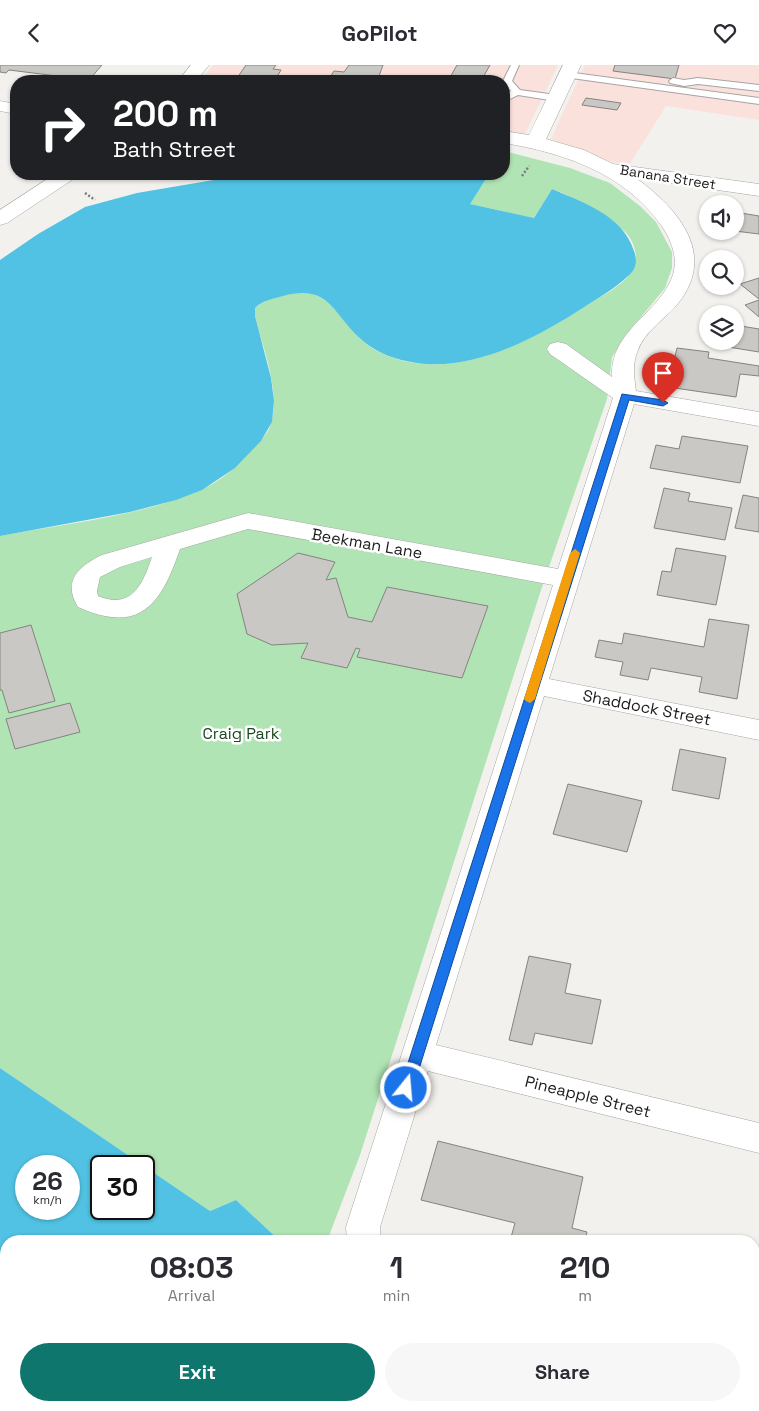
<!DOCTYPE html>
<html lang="en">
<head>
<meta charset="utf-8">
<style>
	body { margin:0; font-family:"Space Grotesk",sans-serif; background:#f7f7f7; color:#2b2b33; height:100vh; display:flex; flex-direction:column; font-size:19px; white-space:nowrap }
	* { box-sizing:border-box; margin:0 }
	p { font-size:16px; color:#7c7c81 }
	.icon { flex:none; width:28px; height:28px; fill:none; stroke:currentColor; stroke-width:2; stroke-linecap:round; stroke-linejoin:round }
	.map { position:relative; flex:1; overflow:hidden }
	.drawer { position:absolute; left:0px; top:1170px; width:760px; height:176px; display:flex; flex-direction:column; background:#fff; border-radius:20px 20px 0 0; box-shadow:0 1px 4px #0004 }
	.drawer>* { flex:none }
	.banner { position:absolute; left:10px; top:10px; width:500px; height:105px; border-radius:20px; box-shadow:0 1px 4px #0004; background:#202124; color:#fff; overflow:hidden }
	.fabs { position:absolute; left:699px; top:130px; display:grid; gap:10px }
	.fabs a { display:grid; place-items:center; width:45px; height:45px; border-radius:50%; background:#fff; box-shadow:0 1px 4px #0004; font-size:25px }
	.speed { position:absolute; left:15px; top:1090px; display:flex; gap:10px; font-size:25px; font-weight:700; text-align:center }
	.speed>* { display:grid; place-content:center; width:65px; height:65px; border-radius:50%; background:#fff; box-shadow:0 1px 4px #0004; line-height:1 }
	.speed small { font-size:12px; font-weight:400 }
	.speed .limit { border:2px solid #111; border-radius:8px; background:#fff; color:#111 }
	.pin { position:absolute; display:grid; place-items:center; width:42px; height:42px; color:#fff; margin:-51px -21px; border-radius:50% 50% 50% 0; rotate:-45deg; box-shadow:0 0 5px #0007 }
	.pin .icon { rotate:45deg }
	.me { position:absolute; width:55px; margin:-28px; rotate:17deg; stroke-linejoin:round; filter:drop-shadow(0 0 4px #0008) }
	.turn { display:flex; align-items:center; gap:18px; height:105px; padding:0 20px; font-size:22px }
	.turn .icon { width:65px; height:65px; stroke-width:2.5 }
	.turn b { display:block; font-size:35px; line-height:42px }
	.eta { display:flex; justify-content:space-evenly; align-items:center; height:85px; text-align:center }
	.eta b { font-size:30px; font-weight:800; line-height:35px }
	.primary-button { display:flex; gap:10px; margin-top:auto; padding:10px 20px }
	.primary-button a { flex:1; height:58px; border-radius:30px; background:#0f766e; color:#fff; font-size:20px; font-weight:800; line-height:58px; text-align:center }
	.primary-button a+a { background:#f7f7f7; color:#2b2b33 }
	header { display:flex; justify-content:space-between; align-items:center; height:65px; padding:0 20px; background:#fff; font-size:22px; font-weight:800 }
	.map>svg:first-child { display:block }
</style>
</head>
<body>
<header><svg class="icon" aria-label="back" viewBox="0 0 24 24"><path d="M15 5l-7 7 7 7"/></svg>GoPilot<svg class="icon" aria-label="heart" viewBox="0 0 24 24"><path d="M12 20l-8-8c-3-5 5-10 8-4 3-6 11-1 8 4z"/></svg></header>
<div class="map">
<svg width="759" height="1346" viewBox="0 0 759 1346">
	<rect width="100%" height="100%" fill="#f2f1ee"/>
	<!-- commercial -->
	<path fill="#fbe1dc" d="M213,0H558L525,69L504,66V16H201Z
		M585,0H759V55L666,41L629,100L612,97L551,74Z"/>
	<!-- green -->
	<path fill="#b1e4b4" d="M504,86L570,103L610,118L640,141L656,157L672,187V203L665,223L632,263L612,292L607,334L541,525L360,1090L327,1176H280L236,1135L210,1146L0,1003V471C62,459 143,451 200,425C220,417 237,402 251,386C259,378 270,367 272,355C279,321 263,284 255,251V243C266,233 299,224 313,229C341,239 351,272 377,286C447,322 527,278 586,241C601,231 621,222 632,207C640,197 635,178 627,169C623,164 616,161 611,158C592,145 574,131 552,124L534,153L469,139L489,109H504Z"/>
	<!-- water -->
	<path fill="#51c2e3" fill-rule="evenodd" d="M249,109H489L470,139L534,153L552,124C584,138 622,150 634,186C638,197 636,205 627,212C615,223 600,232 586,241C536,273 468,311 406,296C391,293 374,286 362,275C333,251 331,218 283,231C273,234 263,235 255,243V251L271,313L274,336L272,357L261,376L235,403L202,425L176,435L130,447L0,471V195L38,169L85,142L137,128Z
		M0,1003L210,1146L236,1135L280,1176H6V1340H370L375,1346H0ZM26,1101H69V1144H26ZM101,1101H144V1144H101Z"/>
	<!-- building -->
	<path fill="#c9c8c5" stroke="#848380" d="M0,0H102L89,15L9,5L6,8L0,7Z
		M246,0H276L273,4L281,5L278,10L283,13L280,16H235Z
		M349,0H383L379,11L392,13L390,16L328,15L334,6L344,7Z
		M457,0H490L481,16H448Z
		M615,0H679L675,14L613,6Z
		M586,33L621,38L617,45L582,40Z
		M735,147L759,151V169L735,166Z
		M759,213V234L740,219Z
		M759,235V252L745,240Z
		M735,260L759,264V287L716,280L717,276H735Z
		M677,283L709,287L708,293L759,301V311L740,309L736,332L668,322Z
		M682,371L748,381L740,418L650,403L656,380L679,384Z
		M664,423L690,428L688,436L732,443L725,475L654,463Z
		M743,430L759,433V467L735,463Z
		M676,483L726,491L716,540L657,530L662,506L671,507Z
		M298,488L335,497L326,515L336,513L348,552L372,557L387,522L488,541L462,613L357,592L360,584L356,583L347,603L301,593L308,578L272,580L247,569L237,529Z
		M709,554L749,560L737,634L699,627L702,612L651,603L648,615L620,610L623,597L595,592L599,575L622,579L624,568L704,582Z
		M31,560L55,636L9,648L2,625H0V568Z
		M70,638L80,667L15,684L6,654Z
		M680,684L726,693L719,734L672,725Z
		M568,719L642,736L627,787L553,769Z
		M529,891L571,899L565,928L601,935L592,979L535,968L532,980L509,975Z
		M438,1076L583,1112L572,1163L587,1167L585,1176H510L515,1158L421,1135Z
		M754,1273L759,1274V1346H723L724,1340H754Z
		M600,1340H668L672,1341V1346H599Z"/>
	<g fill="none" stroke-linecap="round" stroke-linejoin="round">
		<defs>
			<path id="lane" d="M511,0H519L512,16L520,25L556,30L561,33L556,36L518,30L504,37V30L511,26L503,16Z
				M567,7L759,33V39L564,12L563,10Z
				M673,13L684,15L698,13L759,20V26L698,19L684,21L670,18L669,16Z"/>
			<path id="street" d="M563,0H581L546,74L584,85L613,99L759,119V131L636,113C680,145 719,192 675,242C663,255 644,268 638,285C632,298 634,312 636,326L759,347V361L634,339L549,614L759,655V675L544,631L436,980L759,1058V1088L428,1006L380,1162L381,1176H347L346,1162L553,520L248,464L180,484C161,539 141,570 78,542C62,516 79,501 102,490L248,448L558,504L613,333L550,289L547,284L550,279L558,277L566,279L612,312C610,267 653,252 670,217C680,198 673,177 661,160C624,108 564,88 504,78V66L529,70ZM152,492C143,519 132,545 98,531L97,526L100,512L120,502Z
				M436,1340H475L478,1346H439Z"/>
			<path id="secondary" d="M191,0H209L196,16H178Z
				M0,36L16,39V49L0,46Z
				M55,109H78L75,113L7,158L0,160V145Z"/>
		</defs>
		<!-- lane casing -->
		<use href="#lane" stroke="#a7a5a3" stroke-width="2"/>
		<!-- street casing -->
		<use href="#street" stroke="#a7a5a3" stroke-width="1"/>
		<!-- secondary casing -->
		<use href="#secondary" stroke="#a7a5a3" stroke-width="1"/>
		<!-- path -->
		<path stroke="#7d7c7a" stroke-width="2.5" stroke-dasharray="2 2" stroke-linecap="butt" d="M200,109L202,113
			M522,111L529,101
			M85,128L95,135"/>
		<!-- lane -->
		<use href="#lane" fill="#fff" fill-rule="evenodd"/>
		<!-- street -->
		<use href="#street" fill="#fff" fill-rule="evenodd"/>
		<!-- secondary -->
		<use href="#secondary" fill="#fff" fill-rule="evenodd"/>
	</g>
	<!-- route -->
	<path fill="#1a73e8" stroke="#114b97" d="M622,329L663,335L668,338L663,341L629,335L413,1023L411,1027L406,1029L402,1027L400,1023Z"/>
	<!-- slow -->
	<path fill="#f59e0b" d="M575,484L580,488L535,634L530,638L526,636L524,634L570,488Z"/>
	<g text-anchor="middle" stroke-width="5" stroke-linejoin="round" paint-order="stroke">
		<!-- far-street labels -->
		<g font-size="14" fill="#1c1b1a" stroke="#fff">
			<text transform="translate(668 112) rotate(9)" y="5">Banana Street</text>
		</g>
		<!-- street labels -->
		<g font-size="16" fill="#1c1b1a" stroke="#fff">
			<text transform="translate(367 478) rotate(10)" y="6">Beekman Lane</text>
			<text transform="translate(647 642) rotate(11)" y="6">Shaddock Street</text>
			<text transform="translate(588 1031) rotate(14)" y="6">Pineapple Street</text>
		</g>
		<!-- park labels -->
		<g font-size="16" fill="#1a4921" stroke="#fff">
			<text x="241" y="674">Craig Park</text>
		</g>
	</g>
</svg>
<div class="fabs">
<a><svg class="icon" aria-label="sound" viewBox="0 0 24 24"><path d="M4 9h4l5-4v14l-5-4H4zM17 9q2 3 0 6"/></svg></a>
<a><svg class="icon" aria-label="search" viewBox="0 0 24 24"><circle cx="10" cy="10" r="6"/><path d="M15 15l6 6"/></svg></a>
<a><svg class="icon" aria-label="layers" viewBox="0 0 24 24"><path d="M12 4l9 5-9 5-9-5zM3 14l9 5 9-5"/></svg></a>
</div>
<div class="speed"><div>26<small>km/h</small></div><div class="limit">30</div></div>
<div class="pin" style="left:663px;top:338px;background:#d93025"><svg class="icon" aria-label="arrive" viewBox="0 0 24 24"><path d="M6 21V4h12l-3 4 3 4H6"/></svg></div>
<svg class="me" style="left:406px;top:1023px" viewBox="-20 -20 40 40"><circle r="17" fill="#1a73e8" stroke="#fff" stroke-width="3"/><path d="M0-11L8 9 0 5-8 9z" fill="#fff"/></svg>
<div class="banner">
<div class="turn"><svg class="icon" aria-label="right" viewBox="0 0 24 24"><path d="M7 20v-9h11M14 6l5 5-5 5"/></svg><div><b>200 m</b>Bath Street</div></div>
</div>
<section class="drawer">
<div class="eta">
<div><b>08:03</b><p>Arrival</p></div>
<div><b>1</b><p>min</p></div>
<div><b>210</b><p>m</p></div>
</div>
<div class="primary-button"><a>Exit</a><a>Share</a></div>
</section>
</div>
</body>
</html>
